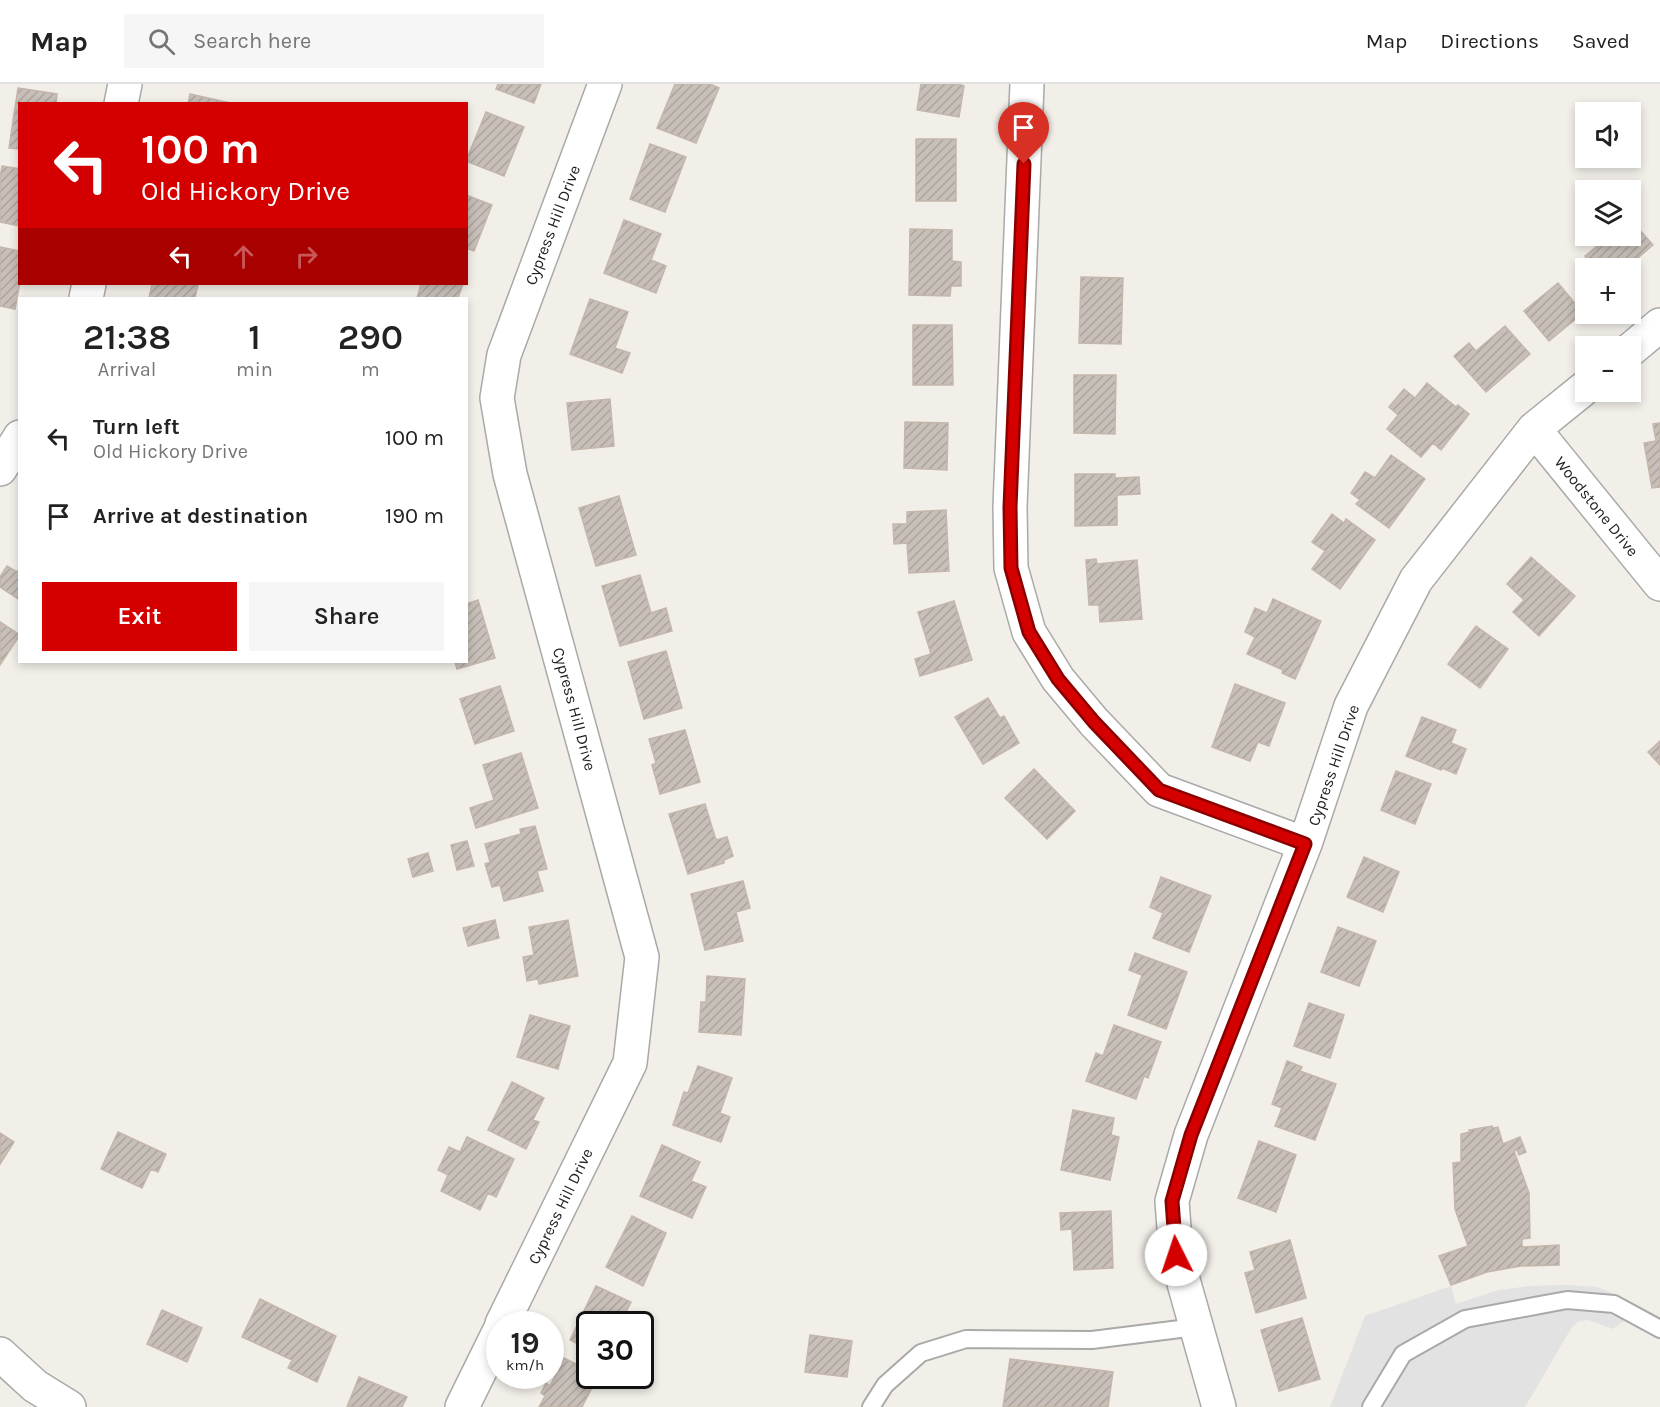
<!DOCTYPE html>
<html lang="en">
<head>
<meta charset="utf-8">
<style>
	body { margin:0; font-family:Karla,sans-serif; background:#f6f6f6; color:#222; height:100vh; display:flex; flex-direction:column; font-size:22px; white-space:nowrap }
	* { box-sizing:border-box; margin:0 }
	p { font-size:20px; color:#767676 }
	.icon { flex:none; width:33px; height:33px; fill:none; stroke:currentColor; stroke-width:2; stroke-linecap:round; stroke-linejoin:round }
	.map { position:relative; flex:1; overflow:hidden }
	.panel { position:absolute; left:18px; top:213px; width:450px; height:366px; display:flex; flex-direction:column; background:#fff; border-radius:0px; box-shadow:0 3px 9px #0003 }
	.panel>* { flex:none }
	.banner { position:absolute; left:18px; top:18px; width:450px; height:183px; border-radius:0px; box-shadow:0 3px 9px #0003; background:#d40000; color:#fff; overflow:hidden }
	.fabs { position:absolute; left:1575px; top:18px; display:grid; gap:12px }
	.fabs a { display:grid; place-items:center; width:66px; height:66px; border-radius:0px; background:#fff; box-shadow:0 3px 9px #0003; font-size:30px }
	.speed { position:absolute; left:486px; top:1227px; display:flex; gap:12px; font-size:30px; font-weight:700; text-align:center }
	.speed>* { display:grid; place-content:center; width:78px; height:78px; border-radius:50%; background:#fff; box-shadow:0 3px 9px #0003; line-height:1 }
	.speed small { font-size:15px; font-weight:400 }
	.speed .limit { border:3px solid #111; border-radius:9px; background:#fff; color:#111 }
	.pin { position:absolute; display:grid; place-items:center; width:51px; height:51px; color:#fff; margin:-62px -26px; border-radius:50% 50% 50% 0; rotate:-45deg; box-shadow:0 0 6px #0007 }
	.pin .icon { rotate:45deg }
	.me { position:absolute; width:66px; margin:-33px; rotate:356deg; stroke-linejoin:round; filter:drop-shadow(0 0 4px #0008) }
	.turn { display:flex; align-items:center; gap:21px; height:126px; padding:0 24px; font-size:27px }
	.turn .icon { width:78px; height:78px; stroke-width:2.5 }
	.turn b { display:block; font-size:42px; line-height:51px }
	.lanes { display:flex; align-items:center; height:57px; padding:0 24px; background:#0003; justify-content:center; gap:30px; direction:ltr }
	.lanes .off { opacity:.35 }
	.eta { display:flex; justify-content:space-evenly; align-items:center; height:102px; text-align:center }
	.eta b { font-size:36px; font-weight:600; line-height:42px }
	.primary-button { display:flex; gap:12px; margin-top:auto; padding:12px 24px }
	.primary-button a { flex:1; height:69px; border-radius:0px; background:#d40000; color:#fff; font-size:24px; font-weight:600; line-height:69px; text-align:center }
	.primary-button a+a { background:#f6f6f6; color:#222 }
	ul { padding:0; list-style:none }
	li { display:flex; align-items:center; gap:18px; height:78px; padding:0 24px }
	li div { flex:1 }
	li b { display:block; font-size:22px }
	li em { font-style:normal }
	header { display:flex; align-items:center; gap:36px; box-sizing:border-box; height:84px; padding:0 30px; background:#fff; border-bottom:2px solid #e0e0e0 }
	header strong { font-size:28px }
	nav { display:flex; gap:33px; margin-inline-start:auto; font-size:21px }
	.search { width:420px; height:54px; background:#f6f6f6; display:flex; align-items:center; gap:15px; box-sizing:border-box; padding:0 21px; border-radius:0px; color:#767676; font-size:22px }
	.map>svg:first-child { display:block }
</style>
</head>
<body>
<header>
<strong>Map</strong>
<div class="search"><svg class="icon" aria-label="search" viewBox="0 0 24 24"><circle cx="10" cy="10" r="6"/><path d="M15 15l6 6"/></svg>Search here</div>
<nav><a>Map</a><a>Directions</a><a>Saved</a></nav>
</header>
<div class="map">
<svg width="1660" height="1323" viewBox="0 0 1660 1323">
	<defs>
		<pattern id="building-hatch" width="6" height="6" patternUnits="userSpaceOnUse" patternTransform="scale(1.5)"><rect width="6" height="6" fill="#c7bfb8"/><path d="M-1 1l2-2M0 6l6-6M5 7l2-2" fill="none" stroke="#aba49e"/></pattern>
	</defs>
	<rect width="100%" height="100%" fill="#f2efe9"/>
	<!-- parking -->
	<path fill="#e2e2e2" d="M1566,1201L1597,1203L1619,1212L1640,1225L1613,1245L1588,1236L1579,1237L1572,1243L1525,1323H1330L1365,1232L1451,1202L1456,1220L1499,1206L1530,1202Z"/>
	<!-- building -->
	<path fill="url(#building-hatch)" stroke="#c4b6ab" stroke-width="1.5" d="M498,0H541L534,19L496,5Z
		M675,0H710L719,4L696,59L657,44Z
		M921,0H959L964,2L959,33L917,26Z
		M18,4L57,10L56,20H20V65L9,64Z
		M190,10L231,19V20H188Z
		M486,28L524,43L504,92L466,77Z
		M916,55H956V117H916Z
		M650,60L686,73L665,128L630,115Z
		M2,82L20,85V142L0,138V94Z
		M466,111L492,121L474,167L466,164Z
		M1630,135L1653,161L1633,178L1634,180L1629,184H1595L1585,172L1609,152H1630Z
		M624,136L661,150L651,176L666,182L656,209L604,189Z
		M910,145L952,146V177L961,178V202H951L950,212L909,211Z
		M0,163L20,167V198L15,225L0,222Z
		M1081,193L1123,194L1121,260L1079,259Z
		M1558,199L1583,229L1549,257L1524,227Z
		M152,200H198L195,214H149Z
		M421,200H463L458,214H417Z
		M590,215L628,228L615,264L630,269L622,289L570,270Z
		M913,241H952L953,301H913Z
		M1505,242L1530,270L1486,308L1454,272L1469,259L1476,267Z
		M1074,291H1116L1115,350L1074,349Z
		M1427,299L1456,323L1458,321L1469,330L1441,366L1433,359L1421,373L1387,345L1398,331L1389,323L1404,305L1415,314Z
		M610,315L614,362L572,366L567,319Z
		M905,338L948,339L947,386L904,384Z
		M1660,339V403L1652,404L1644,359L1656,357L1653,340Z
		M1391,371L1425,395L1389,444L1356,420L1360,416L1351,409L1365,388L1375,394Z
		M1075,390H1115V394L1139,393L1140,410L1117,411V441L1075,442Z
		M619,412L636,471L596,482L579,424Z
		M946,426L949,487L909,489L907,459L894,460L893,440H907V428Z
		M1332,430L1344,439L1346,435L1375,456L1340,505L1312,485L1325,467L1312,458Z
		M1531,473L1575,512L1539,552L1513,528L1524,516L1507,500Z
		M1096,475L1097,480L1137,476L1142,535L1100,538L1099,521H1089L1086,476Z
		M7,482L17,488L20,484V516L0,503V493Z
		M640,491L651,529L666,524L672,547L620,562L602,502Z
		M1273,515L1321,537L1295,595L1282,589L1283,586L1247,570L1255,553L1245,548L1255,524L1267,529Z
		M478,516L495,574L457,585L455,578H466V520Z
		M954,517L972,576L920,592L915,575L931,570L918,528Z
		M0,538L20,551L0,581Z
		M1476,542L1508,565L1480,604L1448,580Z
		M666,567L682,624L644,635L628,578Z
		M1235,600L1285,619L1269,662L1258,658L1250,677L1212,663Z
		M500,602L514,647L475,660L460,615Z
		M988,614L1000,634L1004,632L1019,659L983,680L955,633Z
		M1422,633L1456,646L1451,659L1466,665L1456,690L1442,684L1441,686L1406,672Z
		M685,646L700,698L660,710L652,681L656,679L649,655Z
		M1660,657V681L1648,668Z
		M521,669L538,724L476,744L470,724L494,716L483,681Z
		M1034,685L1075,727L1047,755L1005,714Z
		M1396,687L1431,700L1415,740L1381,726Z
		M705,720L716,756L727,753L733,772L724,776V779L688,790L669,730Z
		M535,742L547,785L537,787L543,807L504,817L500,801L492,803L485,780L490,778L485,760L521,750L520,745Z
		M467,757L474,782L457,786L451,761Z
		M428,769L433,787L413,793L408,775Z
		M1364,773L1399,788L1383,828L1347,813Z
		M1161,793L1211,812L1189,868L1153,854L1163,829L1150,823Z
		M743,797L750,824L736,828L743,857L705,866L691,810Z
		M495,836L499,854L468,862L463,844Z
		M568,836L578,892L539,900L538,895L527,897L523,873L534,871L529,843Z
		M1338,843L1376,857L1359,902L1321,888Z
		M1135,869L1187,888L1166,945L1128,931L1142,891L1129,886Z
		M707,892L745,895L741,951L699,948L701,918H706Z
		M1309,919L1344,931L1330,974L1294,962Z
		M530,931L570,942L558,985L517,973Z
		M1114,941L1161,958L1148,994L1144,992L1136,1015L1086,997L1096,969L1103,972Z
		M1287,977L1302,983L1300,987L1336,1000L1315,1056L1275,1042L1282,1024L1272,1020Z
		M698,982L732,994L720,1029L730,1033L721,1058L673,1041L684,1008L688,1009Z
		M512,998L544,1014L533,1036L539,1038L526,1065L488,1046Z
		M1073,1026L1114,1034L1111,1051L1119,1053L1110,1096L1061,1086Z
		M1492,1042L1493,1044L1498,1043L1503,1060L1520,1053L1526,1068L1519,1071L1517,1066L1514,1067L1529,1109L1530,1154L1522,1155V1163L1559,1161V1181L1521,1182L1487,1188L1451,1201L1439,1172L1468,1162L1455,1125L1453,1079L1461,1078V1050L1470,1048L1469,1046Z
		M118,1048L166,1070L158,1088L151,1085L142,1104L101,1085Z
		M0,1049L14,1058L0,1080Z
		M467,1053L514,1075L496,1113L488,1109L480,1126L441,1107L448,1091L438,1086L449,1063L460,1068Z
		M1259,1057L1296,1071L1276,1128L1238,1114Z
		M662,1061L700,1078L691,1097L706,1103L692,1134L640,1112Z
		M1111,1127L1113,1184L1074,1186L1072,1145L1061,1146L1060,1129Z
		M632,1132L666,1149L643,1202L606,1183Z
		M1290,1156L1306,1214L1256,1229L1245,1189L1255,1186L1250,1168Z
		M596,1202L631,1218L620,1240H590V1266L570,1256Z
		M260,1215L336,1252L317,1298L288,1284L292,1276L242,1253Z
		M162,1226L202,1244L187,1278L147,1260Z
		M1302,1234L1320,1295L1279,1307L1261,1246Z
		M810,1251L852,1257L847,1293L805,1288Z
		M564,1274L590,1287V1292H598L582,1323H539L545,1312L541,1309L546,1299L550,1302Z
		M1010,1275L1113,1288L1108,1323H1003Z
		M359,1293L407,1313L402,1323H347Z"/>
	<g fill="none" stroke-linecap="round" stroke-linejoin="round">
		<defs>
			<path id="service" d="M871,1323L885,1301L921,1269L966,1255L1092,1256L1196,1243
				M1371,1323L1403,1270L1465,1235L1567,1216L1614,1220L1660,1245"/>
			<path id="minor" d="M1027,0L1010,423L1011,484L1029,548L1058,595L1094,638L1159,706L1305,760
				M121,20L125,0
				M86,214L89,200
				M1630,266L1660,241
				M1534,345L1660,500
				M0,385L20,353
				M502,1240L630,979L642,873L510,390L497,314L504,271L605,0
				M0,1270L35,1302L69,1323
				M462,1323L500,1246
				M1219,1323L1176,1171L1172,1117L1191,1051L1305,760L1351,622L1416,496L1534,345L1586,303"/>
		</defs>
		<!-- service casing -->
		<use href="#service" stroke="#a9a9a9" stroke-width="20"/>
		<!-- minor casing -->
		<use href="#minor" stroke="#a9a9a9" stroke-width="36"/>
		<!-- service -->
		<use href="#service" stroke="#fff" stroke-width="16"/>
		<!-- minor -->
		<use href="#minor" stroke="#fff" stroke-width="33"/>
	</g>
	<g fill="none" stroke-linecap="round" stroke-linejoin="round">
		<defs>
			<path id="route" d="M1024,80L1010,423L1011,484L1029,548L1058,595L1094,638L1159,706L1305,760L1191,1051L1172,1117L1176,1171"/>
		</defs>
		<!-- route casing -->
		<use href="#route" stroke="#8a0000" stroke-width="15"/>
		<!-- route -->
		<use href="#route" stroke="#d40000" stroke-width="10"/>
	</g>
	<g text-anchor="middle" stroke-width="5" stroke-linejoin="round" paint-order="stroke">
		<!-- street labels -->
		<g font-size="16" fill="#222" stroke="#fff">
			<text transform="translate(552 141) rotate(-69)" y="6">Cypress Hill Drive</text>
			<text transform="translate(1597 422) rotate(51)" y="6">Woodstone Drive</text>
			<text transform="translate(575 625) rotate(75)" y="6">Cypress Hill Drive</text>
			<text transform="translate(1333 681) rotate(-71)" y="6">Cypress Hill Drive</text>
			<text transform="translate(560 1122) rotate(-64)" y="6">Cypress Hill Drive</text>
		</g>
	</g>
</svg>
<div class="fabs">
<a><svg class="icon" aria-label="sound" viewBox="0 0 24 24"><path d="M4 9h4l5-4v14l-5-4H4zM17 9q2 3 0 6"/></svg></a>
<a><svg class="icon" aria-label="layers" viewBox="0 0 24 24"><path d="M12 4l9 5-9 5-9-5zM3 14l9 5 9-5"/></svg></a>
<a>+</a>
<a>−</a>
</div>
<div class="speed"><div>19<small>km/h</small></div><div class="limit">30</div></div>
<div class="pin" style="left:1024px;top:80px;background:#d93025"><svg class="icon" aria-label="arrive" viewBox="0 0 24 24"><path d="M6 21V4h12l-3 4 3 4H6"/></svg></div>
<svg class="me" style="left:1176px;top:1171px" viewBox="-20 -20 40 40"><circle r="19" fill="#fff"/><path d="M0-13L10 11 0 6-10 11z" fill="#d40000"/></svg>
<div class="banner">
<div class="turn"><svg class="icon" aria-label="left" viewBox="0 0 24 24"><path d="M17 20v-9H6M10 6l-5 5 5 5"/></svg><div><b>100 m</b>Old Hickory Drive</div></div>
<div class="lanes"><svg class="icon" aria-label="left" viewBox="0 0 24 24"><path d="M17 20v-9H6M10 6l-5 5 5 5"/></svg><svg class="icon off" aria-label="ahead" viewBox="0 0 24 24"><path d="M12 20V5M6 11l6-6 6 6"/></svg><svg class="icon off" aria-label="right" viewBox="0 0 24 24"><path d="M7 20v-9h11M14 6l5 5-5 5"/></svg></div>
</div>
<section class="panel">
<div class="eta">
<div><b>21:38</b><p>Arrival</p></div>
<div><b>1</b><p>min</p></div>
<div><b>290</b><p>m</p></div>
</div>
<ul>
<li><svg class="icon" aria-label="left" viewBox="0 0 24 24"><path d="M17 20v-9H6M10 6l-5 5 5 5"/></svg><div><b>Turn left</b><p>Old Hickory Drive</p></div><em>100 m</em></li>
<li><svg class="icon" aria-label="arrive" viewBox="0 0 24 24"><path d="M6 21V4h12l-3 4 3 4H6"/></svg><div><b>Arrive at destination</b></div><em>190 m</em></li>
</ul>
<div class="primary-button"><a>Exit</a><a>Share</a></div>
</section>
</div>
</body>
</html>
